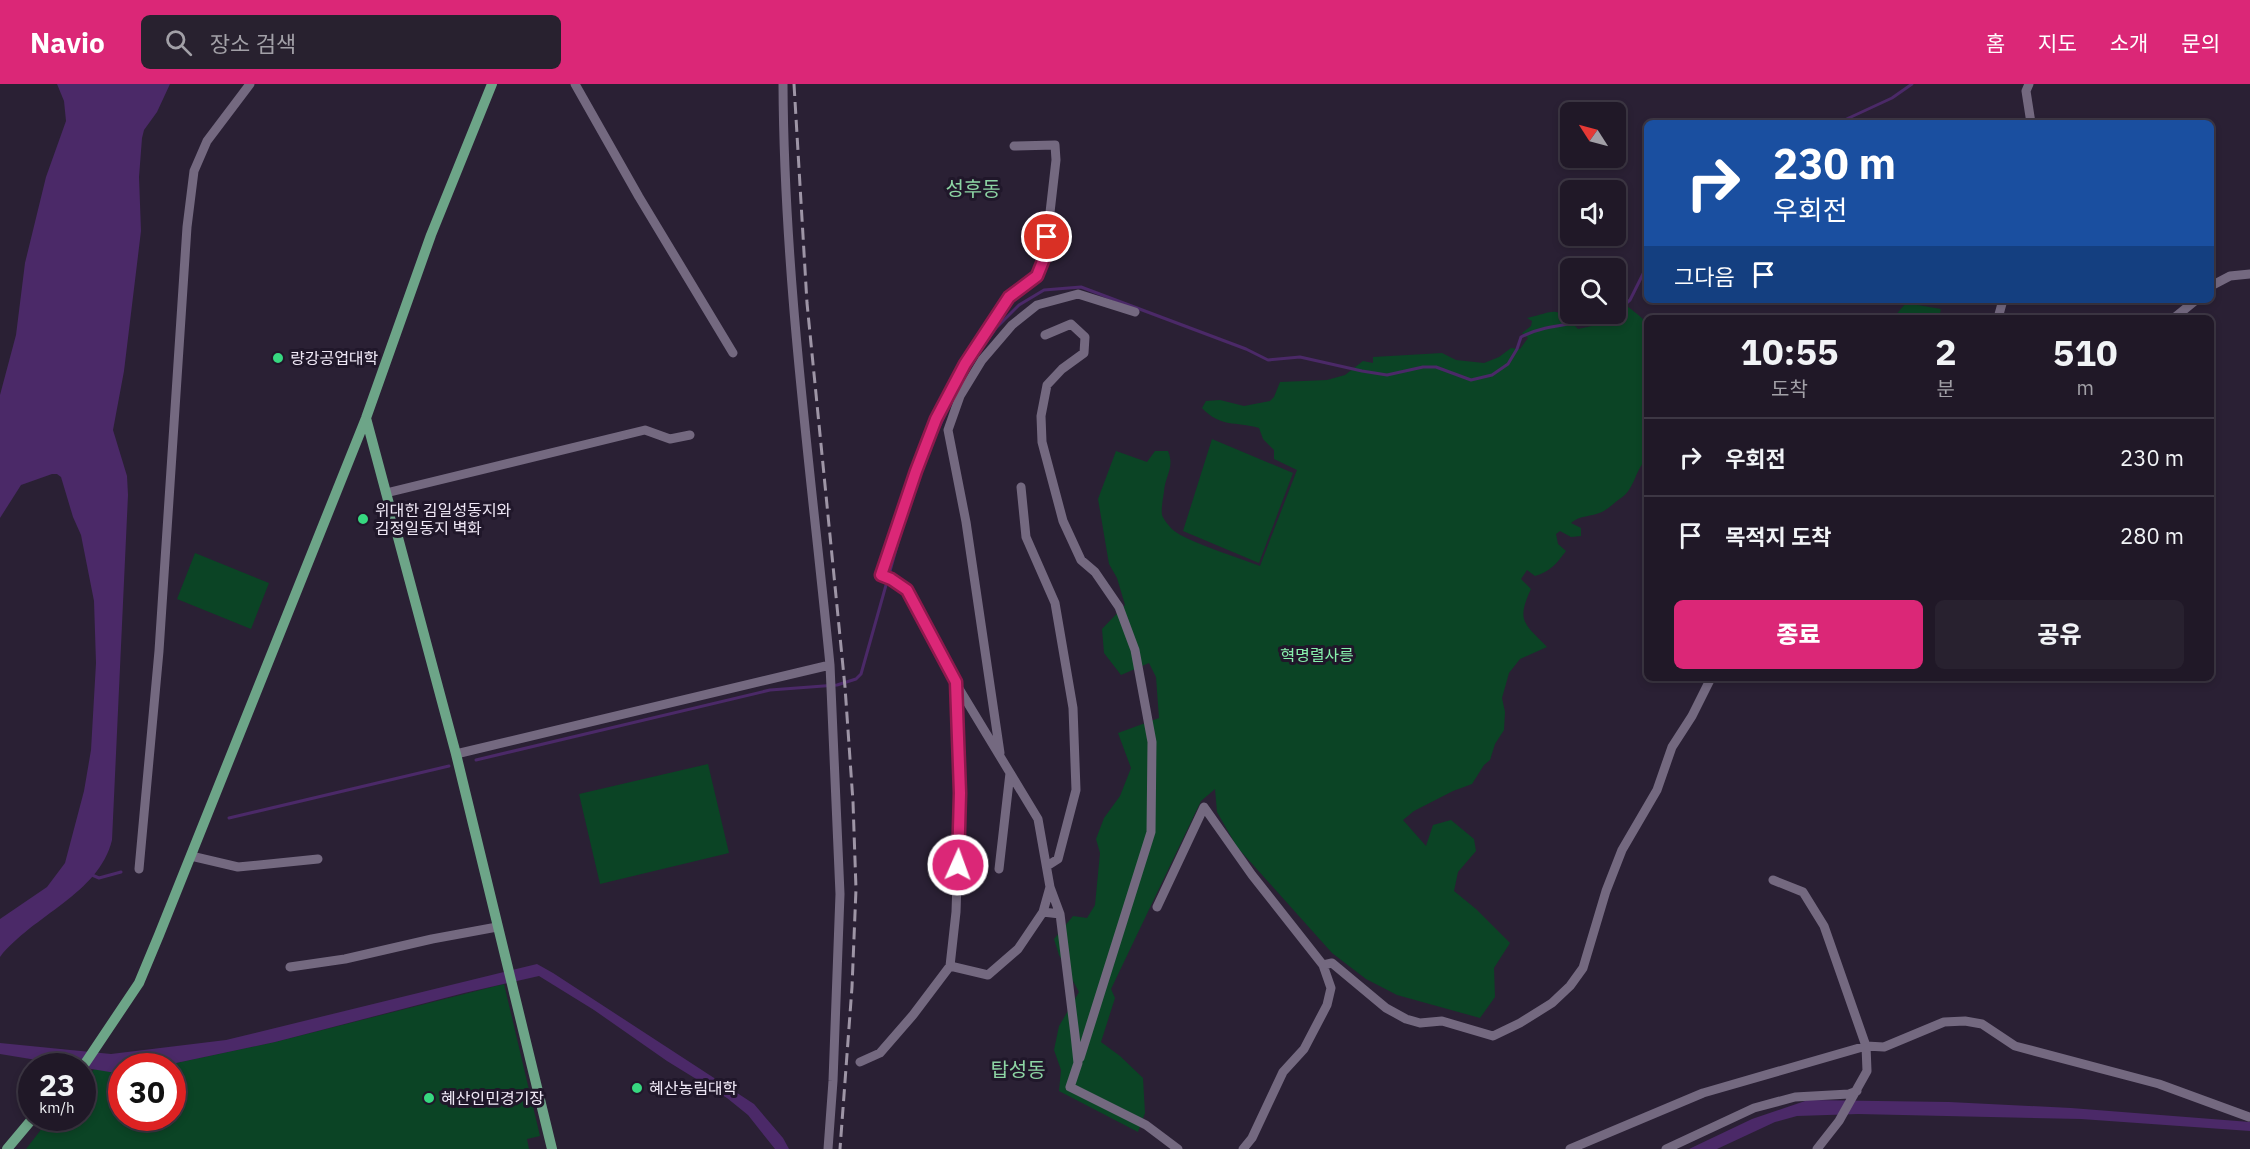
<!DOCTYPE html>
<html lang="ko">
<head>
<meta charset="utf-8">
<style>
	body { margin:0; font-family:"IBM Plex Sans","Noto Sans KR",sans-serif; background:#28212f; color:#f1f3f6; height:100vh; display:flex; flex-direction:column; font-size:22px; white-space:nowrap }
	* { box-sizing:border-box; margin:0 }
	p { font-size:20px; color:#a2a0a7 }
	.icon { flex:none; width:33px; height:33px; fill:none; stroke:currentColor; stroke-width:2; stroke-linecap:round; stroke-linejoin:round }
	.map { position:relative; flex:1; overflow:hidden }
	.details { position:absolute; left:1644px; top:231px; width:570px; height:366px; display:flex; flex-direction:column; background:#201827; border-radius:9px; box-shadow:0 3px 9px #0003,0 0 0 2px #3d3744 }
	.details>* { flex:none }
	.banner { position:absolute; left:1644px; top:36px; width:570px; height:183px; border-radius:9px; box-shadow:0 3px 9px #0003,0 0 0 2px #3d3744; background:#1a4fa0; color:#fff; overflow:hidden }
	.needle { width:39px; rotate:306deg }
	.tools { position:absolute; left:1560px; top:18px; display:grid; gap:12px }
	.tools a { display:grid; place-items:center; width:66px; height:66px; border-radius:9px; background:#201827; box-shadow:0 3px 9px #0003,0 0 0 2px #3d3744; font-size:30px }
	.speed { position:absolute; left:18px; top:969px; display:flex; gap:12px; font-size:30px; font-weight:700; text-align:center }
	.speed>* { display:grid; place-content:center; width:78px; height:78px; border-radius:50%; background:#201827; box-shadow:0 3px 9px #0003,0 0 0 2px #3d3744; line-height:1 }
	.speed small { font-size:15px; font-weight:400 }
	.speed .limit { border:9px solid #d22; background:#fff; color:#111 }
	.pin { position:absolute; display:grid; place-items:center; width:51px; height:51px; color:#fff; margin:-26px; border:3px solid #fff; border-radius:50%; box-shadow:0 2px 6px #0007 }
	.me { position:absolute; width:66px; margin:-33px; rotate:2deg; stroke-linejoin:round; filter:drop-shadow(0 0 4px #0008) }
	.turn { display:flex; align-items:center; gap:21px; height:126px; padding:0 30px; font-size:27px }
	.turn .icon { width:78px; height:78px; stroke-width:2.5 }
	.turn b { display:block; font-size:42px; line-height:51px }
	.then { display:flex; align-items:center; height:57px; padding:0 30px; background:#0003; gap:12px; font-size:22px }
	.eta { display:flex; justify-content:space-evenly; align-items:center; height:102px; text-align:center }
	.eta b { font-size:36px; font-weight:800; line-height:42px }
	.cta { display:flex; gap:12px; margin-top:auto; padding:12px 30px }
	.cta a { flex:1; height:69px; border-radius:9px; background:#db2777; color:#fff; font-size:24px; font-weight:800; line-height:69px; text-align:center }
	.cta a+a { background:#28212f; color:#f1f3f6 }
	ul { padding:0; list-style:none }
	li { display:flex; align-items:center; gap:18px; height:78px; padding:0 30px; border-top:2px solid #3d3744 }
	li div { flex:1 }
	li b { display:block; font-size:22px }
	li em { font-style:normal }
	header { display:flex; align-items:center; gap:36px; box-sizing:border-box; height:84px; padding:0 30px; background:#db2777; color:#fff }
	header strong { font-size:28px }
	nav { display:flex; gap:33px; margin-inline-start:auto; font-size:21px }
	.search { width:420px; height:54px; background:#28212f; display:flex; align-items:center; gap:15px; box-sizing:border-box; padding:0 21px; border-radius:9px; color:#a2a0a7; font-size:22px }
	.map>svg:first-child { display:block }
</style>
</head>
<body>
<header>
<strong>Navio</strong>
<div class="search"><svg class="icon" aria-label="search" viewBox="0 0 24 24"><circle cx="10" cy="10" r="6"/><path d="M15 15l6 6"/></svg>장소 검색</div>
<nav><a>홈</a><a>지도</a><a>소개</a><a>문의</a></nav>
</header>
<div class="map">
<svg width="2250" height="1065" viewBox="0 0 2250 1065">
	<rect width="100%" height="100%" fill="#2a2034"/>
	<!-- green -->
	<path fill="#0b4425" d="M1622,217C1630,226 1640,230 1647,240V375C1635,385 1635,405 1621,414C1615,418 1608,425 1602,428C1591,433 1580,431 1571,439L1581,444V452L1571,453L1560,447L1556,450L1558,460L1566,467C1557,479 1550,488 1535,492L1527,486L1521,495L1531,505C1516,537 1524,539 1547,563L1520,575L1509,589L1502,614L1505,628L1504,646L1495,660L1490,676L1484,681L1472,700L1453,707L1414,727L1403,736L1426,762L1433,741L1451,736L1474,755L1476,767L1458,788L1454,807L1476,825L1510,859L1494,884L1495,913L1480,934L1397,911L1366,895L1332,869L1237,763L1217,728L1215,705L1201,717L1111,905L1115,914L1101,958L1120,972L1143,994L1145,1029L1138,1048L1059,1007L1061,986L1054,966L1059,942L1079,908L1059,871L1054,855L1073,832L1087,834L1095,821L1100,769L1096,755L1104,734L1120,712L1131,684L1118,649L1159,634L1156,593L1149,579L1121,591L1104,569L1102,545L1125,521L1117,494L1109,480L1098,415L1116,367L1147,378L1155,367H1168C1175,384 1165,391 1164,408C1163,414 1161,425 1162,431C1164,436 1169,442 1173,446C1187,458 1240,474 1260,482L1297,386L1274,375V366L1263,355L1259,344C1235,337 1221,344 1202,324L1206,317L1220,316L1244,322L1270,317L1274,313L1280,298L1327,296L1345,291L1363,277L1373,279V273L1442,269L1456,276L1484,279L1499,273L1511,264L1520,265L1528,254L1522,249L1531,242L1532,237L1527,234C1558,227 1554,221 1578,245L1601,240L1615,233L1616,223Z
		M1906,219L1941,225L1939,234H1893Z
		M1212,355L1293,389L1259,479L1183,447Z
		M195,469L269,499L251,545L177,515Z
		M708,680L729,769L600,800L579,710Z
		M504,900L540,1052L527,1055L529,1065H26L50,1034H82L83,1001L94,985L121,988L122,1034H172V982H162L275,958Z"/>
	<!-- water -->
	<path fill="#4b2968" d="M57,0H170L157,28L144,46L142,54L139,93L141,147L124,287L113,346L127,392L128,411L112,756C99,810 33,831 0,873V835L47,803L65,779L84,707L91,666L96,579L94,517L81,451L73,433L61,393L57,390H52L21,401L0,434V311L16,251L25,179L46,93L66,37L64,17Z
		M537,880L553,889L754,1020L783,1054L789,1065H775L748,1031L727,1014L667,977L594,926L539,892L464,909L275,958L162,982H122L121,988L116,989L0,970V959L111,970L226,956Z
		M1808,1016L1949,1018L2071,1024L2250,1038V1047L2081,1035L1858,1030L1797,1032L1775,1038L1717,1065H1689L1752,1035Z"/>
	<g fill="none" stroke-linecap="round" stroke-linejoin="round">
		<!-- stream -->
		<path stroke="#4b2968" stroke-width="3" d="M1838,39L1892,14L1912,0
			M1616,228L1630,216L1647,182
			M929,364L962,295L977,271L996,244L1019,221L1044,206L1081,203L1246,265L1268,276L1300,273L1362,287L1387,291L1423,283H1436L1471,296L1492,291L1508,280L1517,265L1521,253C1549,238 1583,242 1613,230
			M476,676L770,606L837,601L856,595L861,590L906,430
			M229,734L449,682
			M92,791L99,794L121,788"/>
		<!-- minor -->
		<path stroke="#746980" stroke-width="9" d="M575,0L639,113L733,269
			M2029,0L2026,7L2031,39
			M1014,62L1055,61L1056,76L1045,172L1037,192L1009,213L953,300L936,335L916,387L881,491L891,495L907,506L955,598L1038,735L1050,803L1060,830L1075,951L1078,979L1070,1003L1146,1041L1178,1065
			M2211,202L2230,192L2250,190
			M1998,234L2003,216
			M2174,234L2196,216
			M1045,251L1071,240L1085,253L1084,269L1062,285L1047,301L1041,332L1042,358L1063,437L1081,476L1095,488L1119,523L1135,566L1152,658L1151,748L1080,974
			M1021,403L1026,453L1055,519L1073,624L1076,706L1058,775L1047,782
			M386,409L645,346L670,355L690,351
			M1000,669L966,438L948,346L960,312L982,276L1012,241L1037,221L1078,210L1135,228
			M456,670L830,581C811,388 784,194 783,0
			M191,772L238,783L318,775
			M139,785L159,567L187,143L194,87L207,57L250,0
			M999,785L1010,689
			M1773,796L1803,808L1824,842L1866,962L1867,987L1839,1037L1817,1065
			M1050,803L1043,828L1060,830
			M1157,823L1204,723L1252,791L1323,881L1331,904L1327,921L1304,965L1283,988L1252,1054L1243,1065
			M1323,881L1332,879L1386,924L1406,935L1420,939L1442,937L1493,952L1520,939L1552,919L1570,902L1583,884L1606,807L1622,766L1657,706L1672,663L1692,632L1711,594
			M950,882L988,891L1018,865L1043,828
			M290,883L345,875L432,855L497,843
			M860,978L880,969L913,931L950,882L956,828L960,709L956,601
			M828,1065L833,997L840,810L830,581
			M1570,1065L1703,1009L1866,962L1884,963L1944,938L1965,937L1982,940L2015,962L2159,1000L2249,1033
			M1666,1065L1754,1024L1795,1013L1849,1010L1857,1007"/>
		<!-- major -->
		<path stroke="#6da588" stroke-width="10" d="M366,334L456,670L552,1065
			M82,984L139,899L159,851L366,334L431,151L492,0
			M7,1065L33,1034"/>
		<!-- rail -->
		<path stroke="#9e95a6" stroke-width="3" stroke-dasharray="12 6" stroke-linecap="butt" d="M794,0L807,219L845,603L853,718L856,805L852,903L840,1065"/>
	</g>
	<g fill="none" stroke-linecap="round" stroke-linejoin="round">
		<defs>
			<path id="route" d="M958,781L960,709L956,598L907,506L891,495L881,491L916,387L936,335L965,280L1009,213L1037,192L1045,172L1047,153"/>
		</defs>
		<!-- route casing -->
		<use href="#route" stroke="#8e194d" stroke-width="15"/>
		<!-- route -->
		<use href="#route" stroke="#db2777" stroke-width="10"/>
	</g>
	<!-- markers -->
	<g fill="#37d880" stroke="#20172a" stroke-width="2">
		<circle cx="278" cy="274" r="6"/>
		<circle cx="363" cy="435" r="6"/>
		<circle cx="637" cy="1004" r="6"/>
		<circle cx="429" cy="1014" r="6"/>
	</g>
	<g text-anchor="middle" stroke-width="6" stroke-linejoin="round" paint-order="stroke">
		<!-- poi labels -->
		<g font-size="16" fill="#efe8f6" stroke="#20172a" text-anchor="start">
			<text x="290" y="280">량강공업대학</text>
			<text x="375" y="432">위대한 김일성동지와<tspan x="375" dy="18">김정일동지 벽화</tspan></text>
			<text x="649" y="1010">혜산농림대학</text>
			<text x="441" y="1020">혜산인민경기장</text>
		</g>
		<!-- park labels -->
		<g font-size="16" fill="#87f0ac" stroke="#20172a">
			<text x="1317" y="577">혁명렬사릉</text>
		</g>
		<!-- quarter labels -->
		<g font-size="20" fill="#8dd5a4" stroke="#20172a">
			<text x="973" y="112">성후동</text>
			<text x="1018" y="993">탑성동</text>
		</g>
	</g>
</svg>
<div class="tools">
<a><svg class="needle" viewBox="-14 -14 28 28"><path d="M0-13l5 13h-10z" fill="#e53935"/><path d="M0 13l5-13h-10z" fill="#a2a0a7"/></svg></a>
<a><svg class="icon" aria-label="sound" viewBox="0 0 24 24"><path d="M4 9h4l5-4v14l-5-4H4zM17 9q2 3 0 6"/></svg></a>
<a><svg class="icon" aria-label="search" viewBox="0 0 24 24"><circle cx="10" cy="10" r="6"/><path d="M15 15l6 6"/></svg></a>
</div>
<div class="speed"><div>23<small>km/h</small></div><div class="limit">30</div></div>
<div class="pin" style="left:1047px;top:153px;background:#d93025"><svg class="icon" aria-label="arrive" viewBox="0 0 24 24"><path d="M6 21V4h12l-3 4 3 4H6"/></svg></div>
<svg class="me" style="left:958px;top:781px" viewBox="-20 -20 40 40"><circle r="17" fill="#db2777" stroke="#fff" stroke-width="3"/><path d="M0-11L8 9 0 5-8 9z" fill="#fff"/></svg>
<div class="banner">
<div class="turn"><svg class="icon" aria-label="right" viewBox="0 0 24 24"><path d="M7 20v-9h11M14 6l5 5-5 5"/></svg><div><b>230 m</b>우회전</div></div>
<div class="then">그다음<svg class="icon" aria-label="arrive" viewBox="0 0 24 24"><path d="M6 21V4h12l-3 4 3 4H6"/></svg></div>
</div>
<section class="details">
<div class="eta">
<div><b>10:55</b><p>도착</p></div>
<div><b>2</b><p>분</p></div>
<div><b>510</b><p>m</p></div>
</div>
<ul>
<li><svg class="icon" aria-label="right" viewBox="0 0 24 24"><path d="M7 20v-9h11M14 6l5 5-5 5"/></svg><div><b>우회전</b></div><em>230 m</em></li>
<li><svg class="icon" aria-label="arrive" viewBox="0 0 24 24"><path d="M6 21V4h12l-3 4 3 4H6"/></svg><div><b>목적지 도착</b></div><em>280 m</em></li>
</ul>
<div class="cta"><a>종료</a><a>공유</a></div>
</section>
</div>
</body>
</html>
